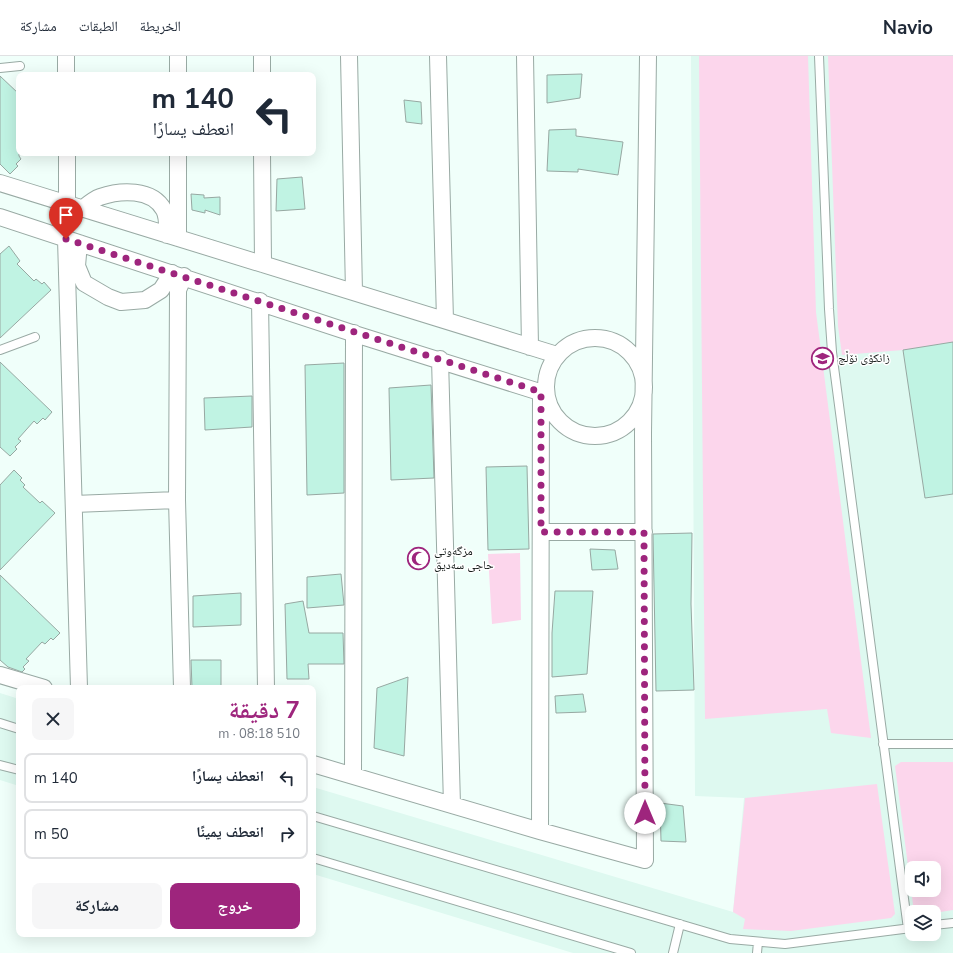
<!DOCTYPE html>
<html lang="ar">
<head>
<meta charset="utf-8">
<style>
	body { margin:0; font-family:"Nunito Sans","Noto Naskh Arabic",sans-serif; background:#f6f6f7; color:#1f2937; direction:rtl; height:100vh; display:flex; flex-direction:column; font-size:15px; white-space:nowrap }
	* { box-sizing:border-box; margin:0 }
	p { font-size:13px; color:#747a83 }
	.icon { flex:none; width:22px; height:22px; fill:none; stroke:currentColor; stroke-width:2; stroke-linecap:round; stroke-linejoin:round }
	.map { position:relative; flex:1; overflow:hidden; direction:ltr }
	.panel { position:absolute; left:16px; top:629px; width:300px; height:252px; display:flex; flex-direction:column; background:#fff; border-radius:8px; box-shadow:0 4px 16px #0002; direction:rtl }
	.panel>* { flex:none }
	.top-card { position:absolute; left:16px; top:16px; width:300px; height:84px; border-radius:8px; box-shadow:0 4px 16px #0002; direction:rtl; background:#fff; color:#1f2937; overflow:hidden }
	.fabs { position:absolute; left:905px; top:805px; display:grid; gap:8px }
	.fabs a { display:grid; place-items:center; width:36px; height:36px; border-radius:8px; background:#fff; box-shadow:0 4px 16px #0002; font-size:20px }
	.pin { position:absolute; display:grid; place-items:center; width:34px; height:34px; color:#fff; margin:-41px -17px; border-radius:50% 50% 50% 0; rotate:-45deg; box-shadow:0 0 4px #0007 }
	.pin .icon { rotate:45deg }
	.me { position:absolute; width:44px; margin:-22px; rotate:0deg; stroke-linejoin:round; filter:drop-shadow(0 0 3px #0008) }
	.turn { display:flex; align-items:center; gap:14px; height:84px; padding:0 16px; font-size:18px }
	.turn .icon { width:52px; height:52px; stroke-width:2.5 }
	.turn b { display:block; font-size:28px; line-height:34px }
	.round { display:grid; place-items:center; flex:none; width:42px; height:42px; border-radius:8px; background:#f6f6f7 }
	.head { display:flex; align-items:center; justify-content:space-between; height:68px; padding:0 16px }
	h1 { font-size:24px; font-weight:700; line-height:30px; color:#9e257d }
	.action { display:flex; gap:8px; margin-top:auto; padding:8px 16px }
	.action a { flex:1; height:46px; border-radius:8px; background:#9e257d; color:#fff; font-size:16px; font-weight:700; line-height:46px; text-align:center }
	.action a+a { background:#f6f6f7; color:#1f2937 }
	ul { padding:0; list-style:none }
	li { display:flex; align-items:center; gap:12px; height:50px; margin:0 8px 6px; padding:0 8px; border:2px solid #e0e1e3; border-radius:8px }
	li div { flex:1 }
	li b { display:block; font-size:15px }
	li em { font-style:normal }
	header { display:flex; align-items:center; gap:24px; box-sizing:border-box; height:56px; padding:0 20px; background:#fff; border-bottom:1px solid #e0e1e3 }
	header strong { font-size:19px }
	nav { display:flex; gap:22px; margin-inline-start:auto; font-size:14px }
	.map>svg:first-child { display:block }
</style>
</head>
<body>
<header>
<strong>Navio</strong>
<nav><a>الخريطة</a><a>الطبقات</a><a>مشاركة</a></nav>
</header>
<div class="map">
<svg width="953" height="897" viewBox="0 0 953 897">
	<rect width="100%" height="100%" fill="#f0fffa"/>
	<!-- built -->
	<path fill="#def9f0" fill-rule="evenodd" d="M691,0H953V897H573L313,818V731L733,856L744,742L695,740ZM912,812H934V834H912ZM912,856H934V878H912Z
		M0,637L19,643V730L0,724Z"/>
	<!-- green -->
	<path fill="#fcd6ec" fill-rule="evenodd" d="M699,0H808L816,256L871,682L831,677L827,653L705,663Z
		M828,0H953V286L903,294L842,299L838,270Z
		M520,497L521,564L492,568L488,498Z
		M901,706H953V854L934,857L914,856L895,710ZM912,812H934V834H912Z
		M877,728L895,858L891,862L791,875L743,873L745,863L733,856L745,742Z"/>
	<!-- building -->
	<path fill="#c0f3e3" stroke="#97a8a2" d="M582,18L580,42L547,47V19Z
		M0,20L19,38V100L21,103L16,108L18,110L10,118L0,108Z
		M404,44L421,46L422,68L406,66Z
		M576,73V80L623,86L618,119L578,113V116L547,115L549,74Z
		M302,121L305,153L276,155L277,123Z
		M191,138L204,139V142L220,141V159L205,154V157L192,154Z
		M9,190L20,205L17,208L34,225L36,223L42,228L44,226L51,234L0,282V198Z
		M953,286V438L925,442L903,294Z
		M0,306L52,356L45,364L43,362L37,368L34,365L18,383L21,385L15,391L17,393L10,400L0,391Z
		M344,307V437L307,439L305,309Z
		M431,329L434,422L391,424L389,332Z
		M252,340V371L205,374L204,342Z
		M527,410L529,493L488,494L486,411Z
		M14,414L22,422L20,424L25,429L23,431L40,447L42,445L55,457L0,514V429Z
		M692,477L691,548L694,634L656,635L653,478Z
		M590,493L615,494L618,513L592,514Z
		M341,518L344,549L307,552V521Z
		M0,519L60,577L53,584L51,582L45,588L42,586L26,603L29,605L23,611L25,613L22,616L8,611L0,604Z
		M555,535H593L587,618L552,621V577Z
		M241,537V569L193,571V540Z
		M303,545L309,577H343L344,608H308L309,623H287L285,548Z
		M191,604H221V632H192Z
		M408,621L404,700L374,692L377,632Z
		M583,638L586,656L556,657L555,640Z
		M660,747L683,750L686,786L661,785Z"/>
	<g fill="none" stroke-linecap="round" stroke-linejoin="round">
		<defs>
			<path id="lane" d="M819,0L829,253L832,296L908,873
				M0,12L20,10
				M0,294L35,281
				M0,667L19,673
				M883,688H953
				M0,709L19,714
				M313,760L730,883L785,888L911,872
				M313,802L631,897
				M934,869L953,867
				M673,897L680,868
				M757,897L758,886"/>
			<path id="street" d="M66,0V19
				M262,0V19
				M349,0L354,236
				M438,0L445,264
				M525,0L530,291
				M178,19V0
				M67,97V148
				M262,97L263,208
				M0,127L557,299
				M82,153C87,149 94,143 100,141C120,134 152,132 164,154C168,161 167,172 167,179
				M0,161L358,279L546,338
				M178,182V97
				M66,183L79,632
				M79,187L77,210L84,227L108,241L121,246L145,244L161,234L172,217
				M260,245L266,632
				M546 331a49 49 0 1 1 98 0a49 49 0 1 1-98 0Z
				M440,303L452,749
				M74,448L177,444
				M541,476H644
				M0,619L44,632
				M182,632L177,444L178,234L184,220
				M313,708L540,775L645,804L643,378L648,0
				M353,719L354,277
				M540,775L541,336"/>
		</defs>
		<!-- lane casing -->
		<use href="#lane" stroke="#99aaa4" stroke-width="10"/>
		<!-- street casing -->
		<use href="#street" stroke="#99aaa4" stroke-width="18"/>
		<!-- lane -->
		<use href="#lane" stroke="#fff" stroke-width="8"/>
		<!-- street -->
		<use href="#street" stroke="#fff" stroke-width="16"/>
	</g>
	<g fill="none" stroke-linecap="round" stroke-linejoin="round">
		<!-- route -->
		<path stroke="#9e257d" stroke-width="7" stroke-dasharray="0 12.6" d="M66,183L541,336V476H644L645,757"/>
	</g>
	<!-- icons -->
	<defs>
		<symbol id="university-ring" viewBox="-11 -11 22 22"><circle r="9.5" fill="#fff" stroke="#9e257d" stroke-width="1.5"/><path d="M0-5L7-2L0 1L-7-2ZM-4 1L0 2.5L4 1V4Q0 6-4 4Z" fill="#9e257d"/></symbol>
		<symbol id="mosque-ring" viewBox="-11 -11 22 22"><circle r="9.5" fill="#fff" stroke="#9e257d" stroke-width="1.5"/><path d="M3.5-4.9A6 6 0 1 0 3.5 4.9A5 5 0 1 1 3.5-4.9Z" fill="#9e257d"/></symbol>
	</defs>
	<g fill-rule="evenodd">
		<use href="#university-ring" x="810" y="290" width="25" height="25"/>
		<use href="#mosque-ring" x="406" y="490" width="25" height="25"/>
	</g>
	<g text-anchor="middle" stroke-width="3" stroke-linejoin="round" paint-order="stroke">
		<!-- poi labels -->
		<g font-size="12" fill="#171d1b" stroke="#fff" text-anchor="start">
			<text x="838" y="306">زانکۆی نۆڵج</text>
			<text x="434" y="499">مزگەوتی<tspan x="434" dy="14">حاجی سەدیق</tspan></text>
		</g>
	</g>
</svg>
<div class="fabs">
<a><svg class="icon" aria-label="sound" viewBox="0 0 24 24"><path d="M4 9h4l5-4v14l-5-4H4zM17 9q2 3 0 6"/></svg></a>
<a><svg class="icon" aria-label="layers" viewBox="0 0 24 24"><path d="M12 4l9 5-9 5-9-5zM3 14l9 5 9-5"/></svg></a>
</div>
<div class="pin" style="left:66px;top:183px;background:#d93025"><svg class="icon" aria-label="arrive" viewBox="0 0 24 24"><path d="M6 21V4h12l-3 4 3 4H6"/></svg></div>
<svg class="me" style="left:645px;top:757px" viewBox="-20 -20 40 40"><circle r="19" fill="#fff"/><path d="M0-13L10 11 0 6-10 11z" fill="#9e257d"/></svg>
<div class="top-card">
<div class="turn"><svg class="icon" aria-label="left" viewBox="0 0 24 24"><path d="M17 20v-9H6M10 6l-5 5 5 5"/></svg><div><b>140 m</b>انعطف يسارًا</div></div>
</div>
<section class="panel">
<div class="head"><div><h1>7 دقيقة</h1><p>510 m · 08:18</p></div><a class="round"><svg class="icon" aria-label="close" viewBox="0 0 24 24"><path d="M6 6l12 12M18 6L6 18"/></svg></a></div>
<ul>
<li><svg class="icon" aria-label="left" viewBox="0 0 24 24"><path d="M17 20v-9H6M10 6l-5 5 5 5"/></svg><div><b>انعطف يسارًا</b></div><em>140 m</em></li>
<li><svg class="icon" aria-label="right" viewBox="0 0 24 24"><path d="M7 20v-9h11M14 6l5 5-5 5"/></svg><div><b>انعطف يمينًا</b></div><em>50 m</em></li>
</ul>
<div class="action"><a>خروج</a><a>مشاركة</a></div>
</section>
</div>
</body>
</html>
